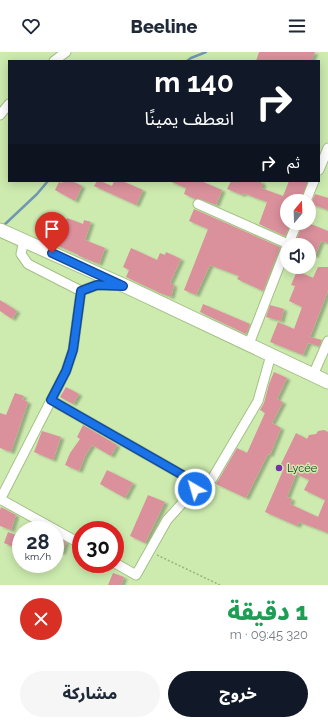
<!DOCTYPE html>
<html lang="ar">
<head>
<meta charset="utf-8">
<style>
	body { margin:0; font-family:Raleway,"Noto Sans Arabic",sans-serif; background:#f6f6f7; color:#1f2937; direction:rtl; height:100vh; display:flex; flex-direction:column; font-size:15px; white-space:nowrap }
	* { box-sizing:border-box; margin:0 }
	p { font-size:13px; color:#747a83 }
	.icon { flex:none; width:22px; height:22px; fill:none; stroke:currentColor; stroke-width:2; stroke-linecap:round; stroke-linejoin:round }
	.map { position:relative; height:533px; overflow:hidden; direction:ltr }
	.panel { display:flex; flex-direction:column; background:#fff; flex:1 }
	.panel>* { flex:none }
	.hud { position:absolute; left:8px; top:8px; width:312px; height:122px; border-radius:0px; box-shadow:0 2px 10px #0003; direction:rtl; background:#111827; color:#fff; overflow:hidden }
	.needle { width:26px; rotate:19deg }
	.buttons { position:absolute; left:280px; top:142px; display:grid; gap:8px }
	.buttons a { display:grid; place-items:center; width:36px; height:36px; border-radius:50%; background:#fff; box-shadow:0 2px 10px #0003; font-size:20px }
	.speed { position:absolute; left:12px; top:469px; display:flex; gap:8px; font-size:20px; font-weight:700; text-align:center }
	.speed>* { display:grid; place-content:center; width:52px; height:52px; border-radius:50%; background:#fff; box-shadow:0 2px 10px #0003; line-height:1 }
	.speed small { font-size:10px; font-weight:400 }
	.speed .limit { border:6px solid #d22; background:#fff; color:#111 }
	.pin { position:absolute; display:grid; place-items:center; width:34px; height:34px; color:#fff; margin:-41px -17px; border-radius:50% 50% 50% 0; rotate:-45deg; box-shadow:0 0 4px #0007 }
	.pin .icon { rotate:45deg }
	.me { position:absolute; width:44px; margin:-22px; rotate:322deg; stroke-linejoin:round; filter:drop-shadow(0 0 3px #0008) }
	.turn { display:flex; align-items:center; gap:14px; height:84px; padding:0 20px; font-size:18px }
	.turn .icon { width:52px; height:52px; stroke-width:2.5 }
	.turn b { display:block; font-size:28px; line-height:34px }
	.then { display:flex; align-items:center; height:38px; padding:0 20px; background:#0003; gap:8px; font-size:15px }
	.round { display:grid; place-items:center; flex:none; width:42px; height:42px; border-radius:21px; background:#f6f6f7 }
	.headline { display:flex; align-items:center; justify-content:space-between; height:68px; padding:0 20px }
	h1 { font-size:24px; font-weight:800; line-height:30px; color:#1e9e55 }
	.cta { display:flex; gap:8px; margin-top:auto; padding:8px 20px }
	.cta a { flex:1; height:46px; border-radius:24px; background:#111827; color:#fff; font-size:16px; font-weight:800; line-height:46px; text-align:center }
	.cta a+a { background:#f6f6f7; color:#1f2937 }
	header { display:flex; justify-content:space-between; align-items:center; height:52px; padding:0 20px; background:#fff; font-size:18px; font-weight:800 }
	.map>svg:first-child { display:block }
</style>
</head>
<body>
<header><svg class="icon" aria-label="menu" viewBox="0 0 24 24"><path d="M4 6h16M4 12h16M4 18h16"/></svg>Beeline<svg class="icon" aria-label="heart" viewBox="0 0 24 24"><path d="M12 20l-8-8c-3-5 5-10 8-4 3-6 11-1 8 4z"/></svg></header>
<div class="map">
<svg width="328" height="533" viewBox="0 0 328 533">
	<defs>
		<filter id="shadow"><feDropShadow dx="3.5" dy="2" stdDeviation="1" flood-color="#0004"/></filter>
	</defs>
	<rect width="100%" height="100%" fill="#cdebaf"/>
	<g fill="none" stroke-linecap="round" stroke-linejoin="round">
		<!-- stream -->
		<path stroke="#7197b3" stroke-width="2.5" d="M187,9L191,6L206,0
			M2,175L37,142L48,129"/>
	</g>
	<!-- building -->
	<path fill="#da919c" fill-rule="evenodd" filter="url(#shadow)" d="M259,0H315L311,9H256Z
		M63,129H72L82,134L75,149L55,138L59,130L62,131Z
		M97,129H100L112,134L114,129H122L143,138L136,153L94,134Z
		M169,129H201L222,138L216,153L200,147H195L184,142L186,136Z
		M231,129H261V131L263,132L261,136L283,144L289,129H308L300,149H287V171H291L285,184L259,172L267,150L243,141L242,143L227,137Z
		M315,142L328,146V158L311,152Z
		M194,157L280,195L263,239L237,227L239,224L210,213L196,243L184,238L208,177L189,169Z
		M67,166L83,172L84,168L91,170L85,188L105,196L99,212L79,204V203L54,192L61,176H63Z
		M303,171H308L328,179V191L321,189L315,204L309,202V193H294Z
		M131,196L157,208L160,201L165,203L166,200L181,207L170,231L174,233L171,245L160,241L126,225L129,218L123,215Z
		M318,215H328V239L310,285L322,288L319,294L308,291L303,303L270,290L278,270L294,277L302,255L289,249L295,234L291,233L297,219L313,226Z
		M0,248L17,259L12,267L0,259Z
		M203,252L250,272L246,282L200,260Z
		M270,253L284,257L281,269L266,265Z
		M274,320L287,326L277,347L283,350L272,371L281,376L270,403L268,402L246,446L216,432L237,396L247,401L265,361L260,358L264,351L269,332Z
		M66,335L79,342L73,352L60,345Z
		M15,341L24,344L22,347L28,350L11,400L0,396V361L6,363Z
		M83,373L117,393L111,404L92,393L85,404L79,419L65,413L70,401L80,387L77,385Z
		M324,378L328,380V481L299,470L297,474L265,460L284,416L280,414L296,381L307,387L309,383L316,382L318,379ZM296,422L309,428L304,438L325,448L318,465L290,452L292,447L287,445Z
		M42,379L61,385L53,408L34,400Z
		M107,418L133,431L125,446L100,432Z
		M148,443L165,450L145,491L130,484Z
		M1,455L16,463L11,478L0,474V458Z
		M8,480L21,485V498L4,491Z
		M55,484L66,490L62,501L55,498Z
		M113,521L124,525L121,533H108Z"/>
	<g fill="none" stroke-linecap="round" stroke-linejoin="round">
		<defs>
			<path id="street" d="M54,9L66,0
				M0,63L9,52
				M319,118L328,96
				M306,149L314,129
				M198,152L288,192
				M24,188L21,202L28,212L81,239L97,233H120
				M288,193L297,171
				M249,292L287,194
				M313,323L328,289
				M51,348L193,429L195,433V437L167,468L136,523L115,511
				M201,433L212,427L258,349L271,303
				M0,447L81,492
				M0,448L66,319L73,298L81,239"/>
			<path id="secondary" d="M0,178L123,233L328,330"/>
		</defs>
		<!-- street casing -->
		<use href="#street" stroke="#a4c086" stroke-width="11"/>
		<!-- secondary casing -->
		<use href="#secondary" stroke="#a4c086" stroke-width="15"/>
		<!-- path -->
		<path stroke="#9ab281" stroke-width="1.5" stroke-dasharray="2 2" stroke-linecap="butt" d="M157,503L220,533"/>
		<!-- street -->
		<use href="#street" stroke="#fff" stroke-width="9"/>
		<!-- secondary -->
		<use href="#secondary" stroke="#fff" stroke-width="13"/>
	</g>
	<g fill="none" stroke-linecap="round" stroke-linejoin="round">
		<defs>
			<path id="route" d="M52,201L123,234L97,233L81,239L73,298L66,319L51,348L193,429L195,433V437"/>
		</defs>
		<!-- route casing -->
		<use href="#route" stroke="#114b97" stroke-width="10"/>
		<!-- route -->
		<use href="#route" stroke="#1a73e8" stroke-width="7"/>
	</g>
	<!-- markers -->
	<circle fill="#7831a4" stroke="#cdebaf" stroke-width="1.5" cx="279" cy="416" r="4"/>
	<g text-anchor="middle" stroke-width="3" stroke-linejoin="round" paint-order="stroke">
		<!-- poi labels -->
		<g font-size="11" fill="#2a351e" stroke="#cdebaf" text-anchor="start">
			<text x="287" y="420">Lycée</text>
		</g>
	</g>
</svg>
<div class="buttons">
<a><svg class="needle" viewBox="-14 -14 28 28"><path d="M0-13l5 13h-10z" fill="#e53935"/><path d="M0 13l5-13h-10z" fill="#747a83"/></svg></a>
<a><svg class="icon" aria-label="sound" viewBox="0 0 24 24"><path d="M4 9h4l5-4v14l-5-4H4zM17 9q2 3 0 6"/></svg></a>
</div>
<div class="speed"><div>28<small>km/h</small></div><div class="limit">30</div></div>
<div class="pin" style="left:52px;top:201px;background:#d93025"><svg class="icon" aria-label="arrive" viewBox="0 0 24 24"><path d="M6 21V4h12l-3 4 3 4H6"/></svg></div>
<svg class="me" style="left:195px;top:437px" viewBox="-20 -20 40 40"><circle r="17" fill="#1a73e8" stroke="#fff" stroke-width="3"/><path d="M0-11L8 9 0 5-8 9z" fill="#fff"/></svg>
<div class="hud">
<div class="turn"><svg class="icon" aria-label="right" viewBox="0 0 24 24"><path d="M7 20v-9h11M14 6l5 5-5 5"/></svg><div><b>140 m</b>انعطف يمينًا</div></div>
<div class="then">ثم<svg class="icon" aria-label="right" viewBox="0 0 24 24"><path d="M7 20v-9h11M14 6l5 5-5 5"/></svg></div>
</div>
</div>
<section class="panel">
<div class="headline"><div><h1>1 دقيقة</h1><p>320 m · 09:45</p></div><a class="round" style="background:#d93025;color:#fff"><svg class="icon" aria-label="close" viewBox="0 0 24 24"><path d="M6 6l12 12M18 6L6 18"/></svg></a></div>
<div class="cta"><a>خروج</a><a>مشاركة</a></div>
</section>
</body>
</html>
